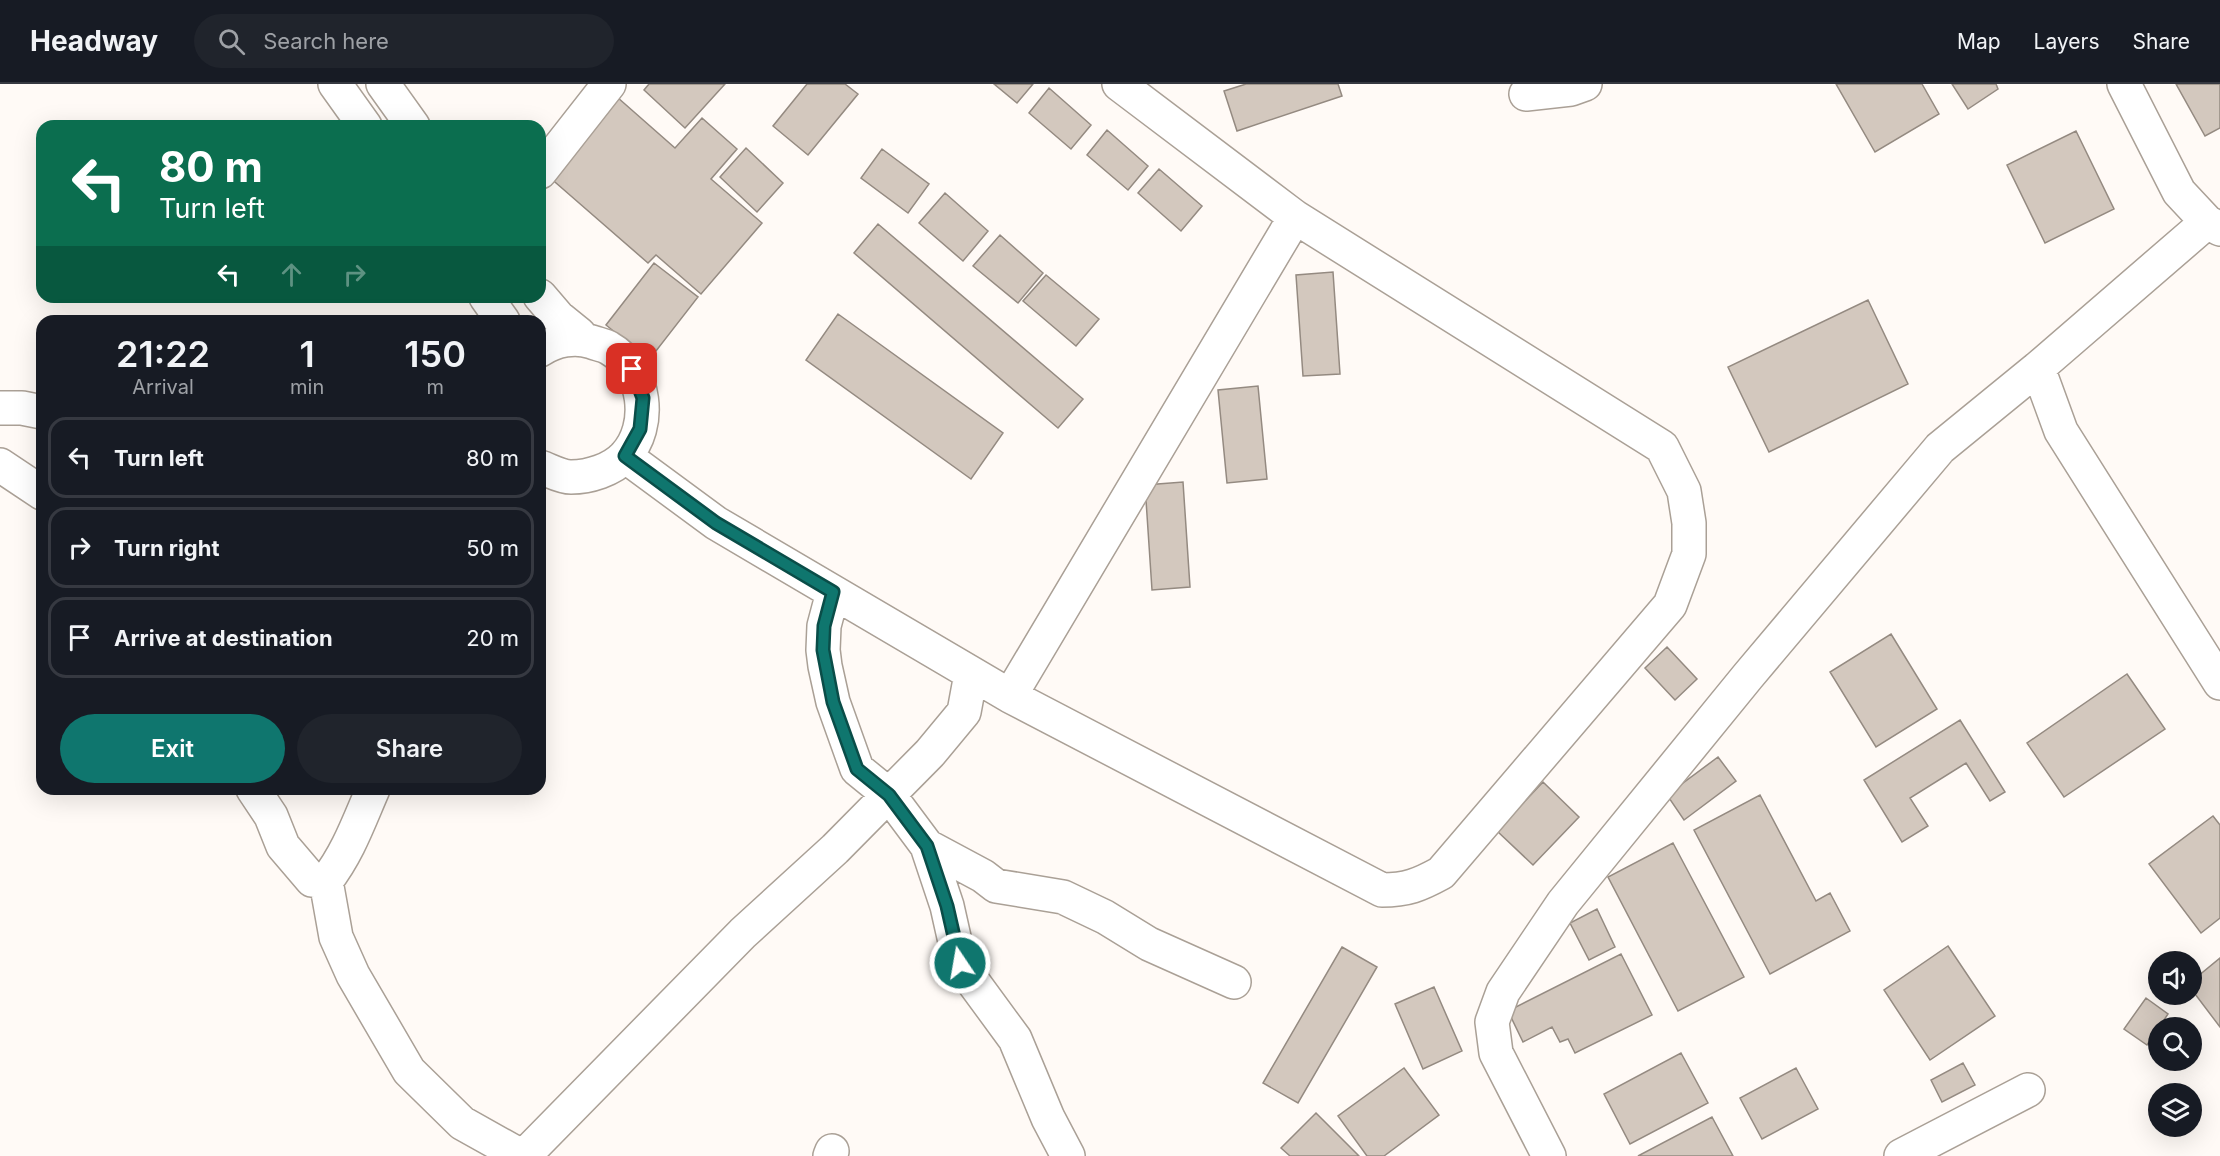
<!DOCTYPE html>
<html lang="en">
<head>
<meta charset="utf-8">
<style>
	body { margin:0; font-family:Inter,sans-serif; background:#20242c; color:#f1f3f6; height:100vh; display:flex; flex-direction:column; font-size:22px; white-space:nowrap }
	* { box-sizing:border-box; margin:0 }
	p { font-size:20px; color:#9ea1a6 }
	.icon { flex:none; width:33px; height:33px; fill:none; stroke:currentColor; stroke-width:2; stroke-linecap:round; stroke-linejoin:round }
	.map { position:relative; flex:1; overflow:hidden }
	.details { position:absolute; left:36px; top:231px; width:510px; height:480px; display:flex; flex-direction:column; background:#171b24; border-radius:18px; box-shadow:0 6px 24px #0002 }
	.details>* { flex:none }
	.top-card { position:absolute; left:36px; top:36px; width:510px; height:183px; border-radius:18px; box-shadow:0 6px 24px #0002; background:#0b6e4f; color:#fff; overflow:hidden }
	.tools { position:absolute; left:2148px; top:867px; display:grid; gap:12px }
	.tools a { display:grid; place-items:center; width:54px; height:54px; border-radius:50%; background:#171b24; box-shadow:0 6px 24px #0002; font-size:30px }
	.pin { position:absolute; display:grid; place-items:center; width:51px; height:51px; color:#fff; margin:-26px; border-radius:12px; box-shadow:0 3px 9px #0006 }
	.me { position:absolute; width:66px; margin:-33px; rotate:348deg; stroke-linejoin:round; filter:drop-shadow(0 0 4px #0008) }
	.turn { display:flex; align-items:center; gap:21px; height:126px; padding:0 24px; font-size:27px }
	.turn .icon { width:78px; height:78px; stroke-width:2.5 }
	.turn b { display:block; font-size:42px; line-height:51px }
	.lanes { display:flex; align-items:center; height:57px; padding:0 24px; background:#0003; justify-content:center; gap:30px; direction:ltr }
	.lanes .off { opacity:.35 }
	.eta { display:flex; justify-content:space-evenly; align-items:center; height:102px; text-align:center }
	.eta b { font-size:36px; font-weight:600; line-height:42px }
	.action { display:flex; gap:12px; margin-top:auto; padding:12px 24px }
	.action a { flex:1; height:69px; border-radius:36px; background:#0f766e; color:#fff; font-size:24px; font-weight:600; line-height:69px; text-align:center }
	.action a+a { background:#20242c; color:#f1f3f6 }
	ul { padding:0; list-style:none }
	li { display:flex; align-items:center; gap:18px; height:81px; margin:0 12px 9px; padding:0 12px; border:3px solid #363941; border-radius:18px }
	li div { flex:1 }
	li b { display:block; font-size:22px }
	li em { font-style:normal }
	header { display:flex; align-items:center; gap:36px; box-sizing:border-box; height:84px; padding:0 30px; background:#171b24; border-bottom:2px solid #363941 }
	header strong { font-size:28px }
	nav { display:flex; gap:33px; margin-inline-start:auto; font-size:21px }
	.search { width:420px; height:54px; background:#20242c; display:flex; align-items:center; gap:15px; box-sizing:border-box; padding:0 21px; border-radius:33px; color:#9ea1a6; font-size:22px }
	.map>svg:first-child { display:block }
</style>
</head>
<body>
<header>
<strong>Headway</strong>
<div class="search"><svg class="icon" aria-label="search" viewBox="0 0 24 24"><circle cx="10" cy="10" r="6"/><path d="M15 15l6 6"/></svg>Search here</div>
<nav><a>Map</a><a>Layers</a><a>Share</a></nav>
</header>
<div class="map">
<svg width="2220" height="1072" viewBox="0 0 2220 1072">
	<rect width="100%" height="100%" fill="#fffaf6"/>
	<!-- building -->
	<path fill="#d3c8be" stroke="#948a81" stroke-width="1.5" d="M649,0H725L685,44L644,6Z
		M807,0H845L858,10L808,71L773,42Z
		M994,0H1033L1017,19Z
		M1246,0H1338L1342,12L1237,47L1224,7Z
		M1836,0H1922L1939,30L1875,68Z
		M1952,0H1996L1998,5L1968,25Z
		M2176,0H2220V44L2205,52Z
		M1049,4L1091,41L1071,65L1029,29Z
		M617,13L675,64L702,34L737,65L711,95L762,139L701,210L656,171L648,179L548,92Z
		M1107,46L1148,82L1128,106L1087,71Z
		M2076,47L2114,125L2045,159L2007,81Z
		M746,64L783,99L757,128L720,93Z
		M882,65L929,100L908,129L861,94Z
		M1159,85L1202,122L1181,147L1138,109Z
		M945,109L988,147L963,177L919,139Z
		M878,140L1083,315L1058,344L854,169Z
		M1000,151L1043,189L1018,219L973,182Z
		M654,179L698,213L649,276L606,241Z
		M1333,188L1340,290L1303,292L1296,191Z
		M1046,191L1099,235L1076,262L1023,217Z
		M1868,216L1908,300L1769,368L1728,283Z
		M838,230L1003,349L971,395L806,276Z
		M1258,302L1267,395L1227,399L1218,306Z
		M1183,398L1190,503L1152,506L1145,401Z
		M1891,550L1937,625L1876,663L1830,588Z
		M1667,563L1697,595L1675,616L1645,584Z
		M2127,590L2165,645L2064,713L2027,659Z
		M1960,636L2005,708L1990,717L1966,679L1910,714L1928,742L1902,758L1864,696Z
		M1718,673L1736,697L1684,736L1667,711Z
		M1543,698L1579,733L1533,781L1497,747Z
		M1760,711L1816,817L1830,809L1850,847L1770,890L1694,746Z
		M2213,732L2220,741V834L2201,849L2149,780Z
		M1673,759L1744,893L1678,927L1608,793Z
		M1597,825L1615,863L1589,876L1570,839Z
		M1948,862L1995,932L1930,976L1884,906Z
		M1342,863L1377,883L1298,1019L1263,999Z
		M1621,870L1652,931L1575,969L1568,955L1560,958L1552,943L1523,958L1508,927Z
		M2220,874V943L2192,906V897Z
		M1434,903L1462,967L1423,985L1395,920Z
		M2146,914L2168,930L2147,961L2124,945Z
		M1681,969L1708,1019L1630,1060L1604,1010Z
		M1963,979L1975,1001L1942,1018L1931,996Z
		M1404,984L1439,1031L1384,1072H1367L1338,1032Z
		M1796,984L1818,1025L1762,1055L1740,1014Z
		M1316,1029L1359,1072H1290L1281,1064Z
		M1712,1033L1733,1072H1638Z"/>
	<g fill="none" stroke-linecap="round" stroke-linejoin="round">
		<defs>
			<path id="minor" d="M335,0L365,42
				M383,0L413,42
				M2124,0L2179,108L2207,138L2220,145
				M1526,10L1571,5L1585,0
				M540,88L609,0
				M540,212L558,233L579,250L581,254
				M486,213L503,237
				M540,266C555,256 575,252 592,258C597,260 604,261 609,264C646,285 653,342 625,372C612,386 589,393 571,393C561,393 549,386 540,383
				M2038,284L2061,347L2220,599
				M0,324H22L42,328
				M625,372L716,439L1010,612L1382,806C1407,806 1419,801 1441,789L1670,521L1689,470V439L1684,407L1662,363L1295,133L1119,0
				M0,381L42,409
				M833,508L824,542L823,566L825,582L833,618L857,685L889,711L927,762L947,822L960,880L1015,955L1048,1034L1068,1072
				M1010,612L1295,133
				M253,705L271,732L283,762L312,796L326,797C348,769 359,737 373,705
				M927,762L983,792L996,802L1063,813L1105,833L1149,860L1234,898
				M326,797L336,853L353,891L409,987L462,1039L521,1072
				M524,1072L743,849L835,765L930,669L964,628L971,590
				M830,1072L832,1067
				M1549,1072L1496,969L1492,938L1503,908L1563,819L1748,592L1940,364L2038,284L2207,138
				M1901,1072L2028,1006"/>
		</defs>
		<!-- minor casing -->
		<use href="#minor" stroke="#aaa096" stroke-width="36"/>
		<!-- minor -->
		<use href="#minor" stroke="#fff" stroke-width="33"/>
	</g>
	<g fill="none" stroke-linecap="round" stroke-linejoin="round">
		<defs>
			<path id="route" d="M632,285L643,314L640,345L625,372L716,439L833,508L824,542L823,566L833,618L857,685L889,711L927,762L947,822L960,879"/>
		</defs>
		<!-- route casing -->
		<use href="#route" stroke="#0a4d48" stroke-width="15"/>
		<!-- route -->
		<use href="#route" stroke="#0f766e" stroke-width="10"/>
	</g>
</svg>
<div class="tools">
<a><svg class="icon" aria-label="sound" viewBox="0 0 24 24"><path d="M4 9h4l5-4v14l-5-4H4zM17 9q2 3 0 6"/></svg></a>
<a><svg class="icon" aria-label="search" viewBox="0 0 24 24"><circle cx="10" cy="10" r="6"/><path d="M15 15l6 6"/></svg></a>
<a><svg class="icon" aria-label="layers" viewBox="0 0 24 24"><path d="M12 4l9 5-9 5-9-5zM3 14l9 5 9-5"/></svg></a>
</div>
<div class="pin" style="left:632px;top:285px;background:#d93025"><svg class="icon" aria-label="arrive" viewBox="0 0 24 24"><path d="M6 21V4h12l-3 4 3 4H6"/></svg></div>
<svg class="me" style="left:960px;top:879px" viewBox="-20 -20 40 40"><circle r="17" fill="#0f766e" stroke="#fff" stroke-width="3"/><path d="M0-11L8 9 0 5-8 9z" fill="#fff"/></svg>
<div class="top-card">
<div class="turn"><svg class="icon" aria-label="left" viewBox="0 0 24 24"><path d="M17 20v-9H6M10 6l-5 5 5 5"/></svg><div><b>80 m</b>Turn left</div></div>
<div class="lanes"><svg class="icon" aria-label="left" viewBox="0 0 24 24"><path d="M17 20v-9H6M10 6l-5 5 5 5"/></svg><svg class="icon off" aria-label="ahead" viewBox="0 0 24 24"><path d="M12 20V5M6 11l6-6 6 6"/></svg><svg class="icon off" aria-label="right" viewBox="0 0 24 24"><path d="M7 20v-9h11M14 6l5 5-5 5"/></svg></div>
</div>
<section class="details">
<div class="eta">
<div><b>21:22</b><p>Arrival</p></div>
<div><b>1</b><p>min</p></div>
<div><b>150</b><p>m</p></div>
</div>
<ul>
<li><svg class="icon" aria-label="left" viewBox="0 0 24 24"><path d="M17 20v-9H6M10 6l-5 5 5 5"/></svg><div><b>Turn left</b></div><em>80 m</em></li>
<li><svg class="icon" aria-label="right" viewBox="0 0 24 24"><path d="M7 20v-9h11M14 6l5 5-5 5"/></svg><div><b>Turn right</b></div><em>50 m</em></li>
<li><svg class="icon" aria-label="arrive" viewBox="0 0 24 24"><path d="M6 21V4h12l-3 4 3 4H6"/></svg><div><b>Arrive at destination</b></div><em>20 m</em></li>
</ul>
<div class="action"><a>Exit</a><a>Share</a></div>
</section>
</div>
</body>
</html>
